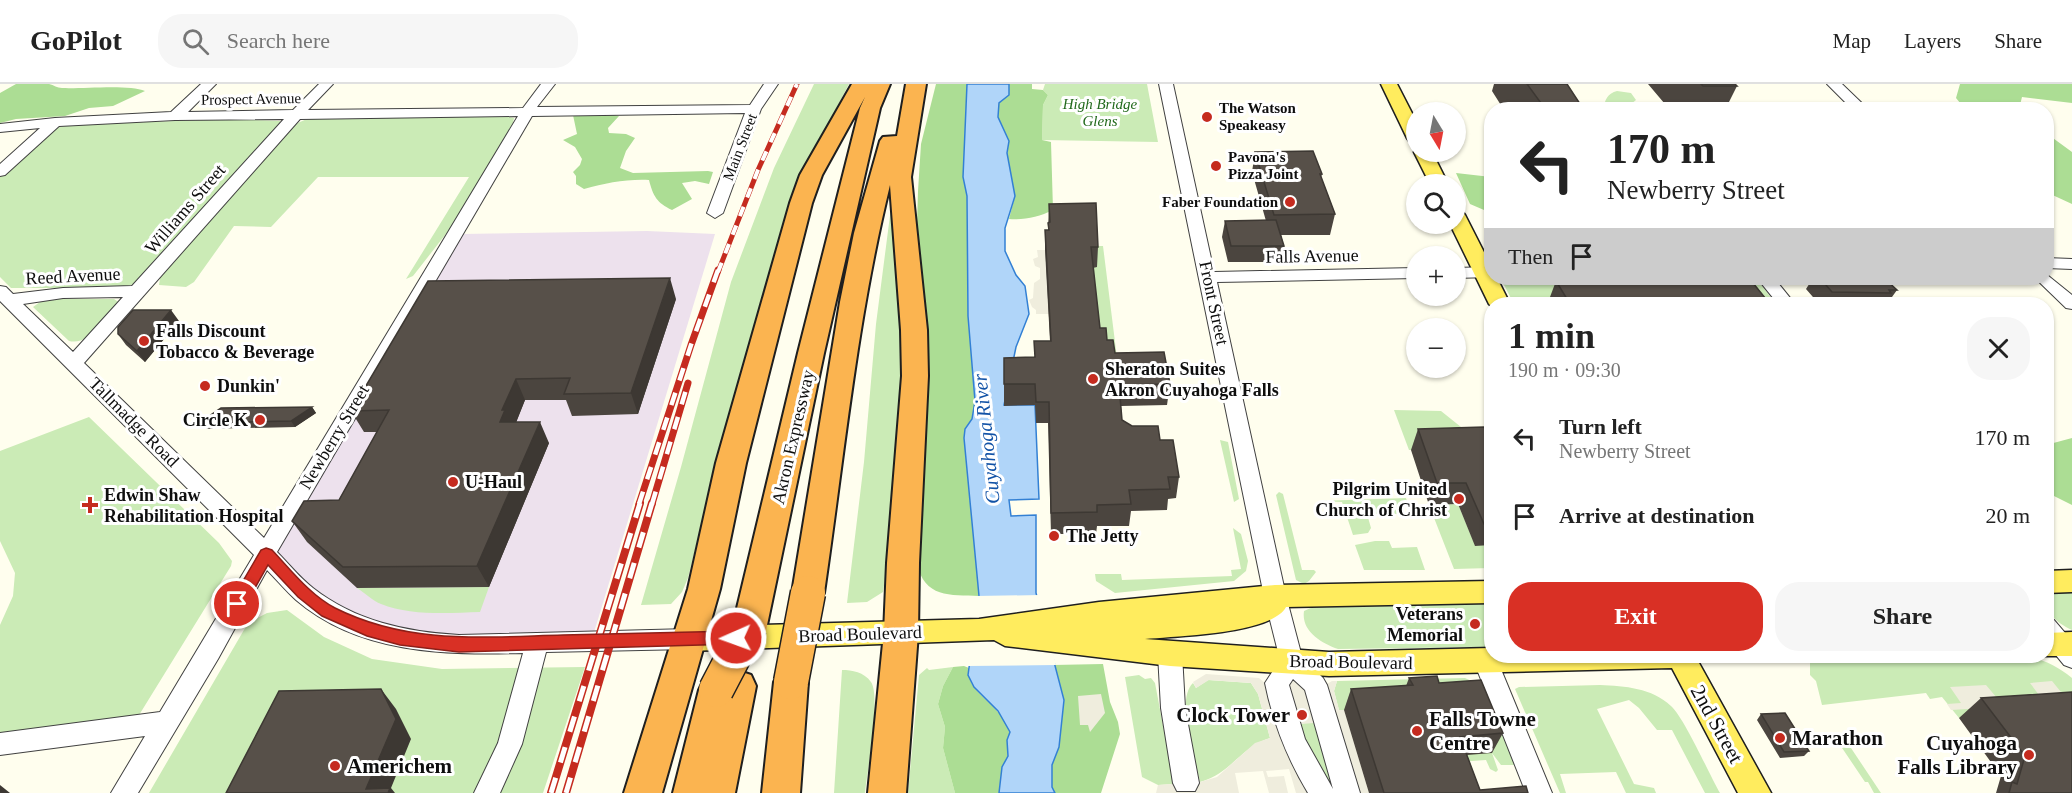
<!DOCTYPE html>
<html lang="en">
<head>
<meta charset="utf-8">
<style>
	body { margin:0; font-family:"Times New Roman",serif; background:#f6f6f6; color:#222; height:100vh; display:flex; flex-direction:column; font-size:22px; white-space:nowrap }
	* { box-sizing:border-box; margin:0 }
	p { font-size:20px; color:#767676 }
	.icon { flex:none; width:33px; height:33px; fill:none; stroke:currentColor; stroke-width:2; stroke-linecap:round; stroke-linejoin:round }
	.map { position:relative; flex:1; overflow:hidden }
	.panel { position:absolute; left:1484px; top:213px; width:570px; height:366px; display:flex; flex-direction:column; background:#fff; border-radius:24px; box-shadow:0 2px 4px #0004 }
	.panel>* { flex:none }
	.top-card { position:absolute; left:1484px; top:18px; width:570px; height:183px; border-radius:24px; box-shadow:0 2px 4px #0004; background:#fff; color:#222; overflow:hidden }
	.needle { width:39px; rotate:170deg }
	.buttons { position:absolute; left:1406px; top:18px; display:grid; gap:12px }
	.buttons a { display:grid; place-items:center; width:60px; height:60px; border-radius:50%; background:#fff; box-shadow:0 2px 4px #0004; font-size:30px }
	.pin { position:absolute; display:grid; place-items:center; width:51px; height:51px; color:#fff; margin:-26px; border:3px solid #fff; border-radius:50%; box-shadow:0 2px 6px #0007 }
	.me { position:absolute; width:66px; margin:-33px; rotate:268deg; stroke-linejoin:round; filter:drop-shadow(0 0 4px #0008) }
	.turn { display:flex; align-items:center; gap:21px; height:126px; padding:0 24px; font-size:27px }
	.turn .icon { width:78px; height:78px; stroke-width:2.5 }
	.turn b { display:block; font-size:42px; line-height:51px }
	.then { display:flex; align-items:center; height:57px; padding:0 24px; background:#0003; gap:12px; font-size:22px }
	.round { display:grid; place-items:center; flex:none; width:63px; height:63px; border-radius:24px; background:#f6f6f6 }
	.head { display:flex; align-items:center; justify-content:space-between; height:102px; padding:0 24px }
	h1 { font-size:36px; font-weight:800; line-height:45px }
	.primary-button { display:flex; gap:12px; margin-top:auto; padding:12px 24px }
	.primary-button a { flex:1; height:69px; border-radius:24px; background:#d93025; color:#fff; font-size:24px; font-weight:800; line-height:69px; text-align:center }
	.primary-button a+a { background:#f6f6f6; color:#222 }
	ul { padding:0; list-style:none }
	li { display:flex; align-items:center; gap:18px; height:78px; padding:0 24px }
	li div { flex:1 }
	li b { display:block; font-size:22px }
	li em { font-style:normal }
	header { display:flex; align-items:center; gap:36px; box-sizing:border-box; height:84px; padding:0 30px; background:#fff; border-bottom:2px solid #e0e0e0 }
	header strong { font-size:28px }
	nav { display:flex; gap:33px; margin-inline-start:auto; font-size:21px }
	.search { width:420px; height:54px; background:#f6f6f6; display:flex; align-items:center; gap:15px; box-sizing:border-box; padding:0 21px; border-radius:24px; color:#767676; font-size:22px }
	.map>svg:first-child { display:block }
</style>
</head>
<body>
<header>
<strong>GoPilot</strong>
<div class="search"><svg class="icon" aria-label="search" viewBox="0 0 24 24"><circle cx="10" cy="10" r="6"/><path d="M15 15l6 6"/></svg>Search here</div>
<nav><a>Map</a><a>Layers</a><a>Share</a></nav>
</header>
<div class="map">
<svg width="2072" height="709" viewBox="0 0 2072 709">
	<rect width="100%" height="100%" fill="#fffeee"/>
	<!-- industrial -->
	<path fill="#ede1ed" d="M647,147L715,150L592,555L409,553L320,517L272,468L461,150Z"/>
	<!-- green -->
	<path fill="#cbebb6" d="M814,0H849L802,90L717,377L688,494L682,508L671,520L641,521L681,383L731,198L774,84Z
		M1045,0H1147L1158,58L1042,56L1043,21L1048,11L1043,6Z
		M1617,7L1631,9L1636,16L1631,20L1629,25H1604C1604,16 1608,9 1617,7Z
		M505,32L514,34L513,39L449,146L413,192L406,195L469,93H318L271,143L234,142L194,198L186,203L159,201L160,194L293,41L307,35L331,34Z
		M229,35L280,37V40L134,200L121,204H11L0,193V93L56,44L67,41Z
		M892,116L906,266L891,455L883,508L867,518L847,519L864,378L876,240Z
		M1095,162H1103L1119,290L1098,265L1090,184Z
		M1752,194L1762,202L1776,220L1550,214L1554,220H1514L1503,199L1527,195Z
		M53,215H114L120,219C107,233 90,262 69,257L33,223L40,218Z
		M1394,326L1441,327L1466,347L1419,366H1409Z
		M89,333L219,459L232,477L231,482L136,636L0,655V541L13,512L15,489L0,457V367Z
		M1220,356L1228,358L1239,415L1234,418Z
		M1279,408L1283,410L1302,486H1314L1316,488L1309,497L1304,500L1296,496L1276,411Z
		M1406,414L1408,420L1402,422L1404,430H1367L1371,444L1368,449L1353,451L1342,418L1319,417Z
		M1458,420L1475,461H1491V484L1454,485L1429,421Z
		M1233,444L1241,450L1248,477L1246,487L1234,497L1115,509L1096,497L1095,490H1121L1122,496L1232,492L1231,486L1241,485Z
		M1375,457H1389L1392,464L1417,463L1425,486H1364L1355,461Z
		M489,503L480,528C450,529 410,532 381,520C373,517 365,509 357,504Z
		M2053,508H2072V546C2055,538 2046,529 2046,510Z
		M1491,518V563L1338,565C1321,559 1301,547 1304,527L1315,522Z
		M287,526L324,553L372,575L442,585L585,583L543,709H149L248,539L267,529Z
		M2023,573C2042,574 2057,582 2072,594V640L1959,634L1942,613L1930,615L1926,609L1822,621L1816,597L1810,591V577Z
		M953,583L943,602L938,620L945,643L943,664L955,709H908L919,591L927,584L929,586Z
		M842,586C852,586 864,588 871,598C881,612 867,689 865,709H834Z
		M1139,591L1145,595L1151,594L1155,599L1174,700L1158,701L1142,693L1125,593Z
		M1465,594L1478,600L1490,620L1515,681H1501L1492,669L1498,686L1496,688L1490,685L1486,676L1444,679L1344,626H1339L1334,607L1337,597Z
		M1208,596L1251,599L1258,610L1270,654C1239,664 1232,689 1200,698C1195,675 1175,616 1193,599L1196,604Z
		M1600,601C1625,602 1652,604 1671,622C1685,635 1709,690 1720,709H1705L1672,646H1657L1639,624L1629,616L1597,625L1634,700L1654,704L1656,709H1626L1616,688L1560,690L1566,709H1560L1515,605L1519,603Z
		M1291,616L1301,640L1316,636L1340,709H1333L1313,686Z
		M1834,652H1843L1881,709H1874L1868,698H1865Z"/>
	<!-- forest -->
	<path fill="#acdd94" d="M16,0C27,0 39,0 49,0C54,1 57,4 62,4C83,5 129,0 145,7L113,22L89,24L65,32L16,35L0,39V9Z
		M936,0H967L963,93L967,112L968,232L975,317L972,335L965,345L964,354L979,512C950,511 924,514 917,479L928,299L917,140L918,107L921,60Z
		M1009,0H1032V5L1043,6L1048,11L1043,21L1042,56L1051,58L1053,126C1039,133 1025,136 1009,135L1015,112L1007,69L1009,57L998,33L999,19L1009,11Z
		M1960,0H2072V19L2022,13L2019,25H1965L1956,14Z
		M603,29L619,32L608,44L609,49L626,50L635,54L626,67L620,84L633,89L708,87L713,88L709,100L695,97L682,99L692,115L672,126C657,119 653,112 649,96C626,95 606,99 584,105L576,100V92L573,88L580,81L582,75L575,63L563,56L577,50L573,31Z
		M2046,49L2072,68V120L2046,108Z
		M1456,89L1491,93V129L1470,120Z
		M2072,354V421L2046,408V361Z
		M1103,580L1110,618L1118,638L1120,650L1101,709H1055L1052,704V681L1059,663L1064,616L1053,581Z
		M964,582L969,584C966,604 987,614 997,627C1003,633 1006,641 1010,648L1007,656L1008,672L1002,683L999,709H955L943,664L945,643L938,620L943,602L953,583Z"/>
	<!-- plaza -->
	<path fill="#efeddd" d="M1037,166H1045L1049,230H1036V226L1032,223L1029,216L1033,214L1034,199L1040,195V184L1035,182L1033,175L1038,173Z
		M1206,590L1259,594L1266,600L1315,709H1296L1289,685L1266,687L1268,693L1284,692L1288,709H1269L1263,687L1235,689L1239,709H1156L1158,701L1200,698L1217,693L1255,659L1270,654L1258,610L1251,599L1209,596L1196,604L1193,598Z
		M1291,597H1302L1316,636L1314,639L1301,640L1295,636L1285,600Z
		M1332,597H1337L1334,607L1339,626H1344L1369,709H1353L1325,601Z
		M2052,597L2070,619L1951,626L1947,620L1961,619L1950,603L1986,601L1997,614L2039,611L2030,599Z
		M1101,610L1105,629L1090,648L1088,641H1080L1078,612Z"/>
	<!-- water -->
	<path fill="#b0d5f9" stroke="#3380d4" stroke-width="1.5" d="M967,0H1009V11L999,19L998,33L1009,57L1007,69L1015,112L1005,144V167L1016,191L1025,202L1029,230L1016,263L1004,321H1035L1039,415L1009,416L1011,432L1036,431V509L1064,616L1059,663L1052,681V703L1055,709H999L1002,683L1008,672L1007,656L1010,648L998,627L974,603L968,591L979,512L964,354L965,345L972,335L975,317L968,232L967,112L963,93Z"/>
	<!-- pier -->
	<path fill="#fffeee" d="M1040,511L1056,581L967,582L976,512Z"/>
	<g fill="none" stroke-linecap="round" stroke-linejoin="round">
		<defs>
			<path id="minor" d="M201,0H216L188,28L293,26L319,0H333L308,26L523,24L541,0H555L537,23L750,21L764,0H778L761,25L723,129L715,134L707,129L745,29L532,32L277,468C289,480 300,494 313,504C355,537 406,548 459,551L689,545L697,548L700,555L697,562L689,565L546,568L522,660L500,709H474L498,659L523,569C444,571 359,570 296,516C286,507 277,496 267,486L218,575L138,709H111L145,652L0,671V649L160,628L254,471L0,217V202L6,203L13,210L63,204L132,202L284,35L175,36L59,42L5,91L0,92V80L40,44L0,48V40L55,34L171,28ZM518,32L264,454L84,279L300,35ZM123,213L73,268L23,220L63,214Z
				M1159,0H1173L1214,188L1416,184V194L1217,198L1286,512L1302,573L1323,594L1327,601L1360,709H1308C1287,674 1273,639 1265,599L1280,576L1264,512ZM1293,595L1305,606L1333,705L1305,655L1289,601Z
				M1827,0H1842L1869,26H1853Z
				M2046,174L2072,175V185L2046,184Z
				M1491,183V193L1455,194V184Z
				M2046,190L2072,211V225L2066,224L2035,194H2046Z
				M1757,194H1774L1795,220H1778Z
				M2046,534L2054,536L2072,557V584L2064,581L2046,559Z
				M1170,560L1178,563L1182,570L1185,624L1199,699L1195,707H1177L1173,699L1161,624L1158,570L1162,563Z
				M1486,568L1495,572L1498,578L1552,709H1526L1474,578L1478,571Z"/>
			<path id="major" d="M1381,0H1397L1416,37V59L1410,58L1407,54Z
				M1416,65V68H1432L1448,100H1430L1414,68Z
				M1455,125L1462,127L1465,131L1491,182V194H1497L1510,220H1491V222L1489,220L1450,140H1455Z
				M2072,486V508L2046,509V487Z
				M1491,497V519L1286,523C1272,550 1175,552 1145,555L1329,568L1491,564V572H1702L1699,579L1771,709H1738L1672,584L1329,592L1170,582L1005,562L994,556L689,567L679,563L675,555L679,547L689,543L979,535L1099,518L1275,501Z
				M2072,548V572H2042H2046V549Z"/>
			<path id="highway" d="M852,0H890L880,24L824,269L767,541L762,551L750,555L738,551L733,541L798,269L860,24L865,13L822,91L812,119L746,379L720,505L662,709H624L688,505L716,379L790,119L800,91Z
				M906,0H926L911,93L927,246L928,292L919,479L918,549L906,709H868L884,549L887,479L902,292L901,246L890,101C857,234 844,373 824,509L819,518L808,522L797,518L792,509L840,218L854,149L880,57L883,53L897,52Z
				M791,583L803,587L808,598L800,709H762L774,598L779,587Z
				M739,587L751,591L756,602L735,709H673L699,606L704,595L716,591L725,594L727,591Z"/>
		</defs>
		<!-- minor casing -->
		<use href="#minor" stroke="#414141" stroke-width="2"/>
		<!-- major casing -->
		<use href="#major" stroke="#1f1f1f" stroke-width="3"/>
		<!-- highway casing -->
		<use href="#highway" stroke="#1f1f1f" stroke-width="4"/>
		<!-- minor -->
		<use href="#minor" fill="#fff" fill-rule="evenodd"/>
		<!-- major -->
		<use href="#major" fill="#ffec5e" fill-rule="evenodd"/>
		<!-- highway -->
		<use href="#highway" fill="#fbb450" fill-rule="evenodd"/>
		<defs>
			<path id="rail-far2" d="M718,188L758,86L797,0"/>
			<path id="rail-far1" d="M639,420L691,261L718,186
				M652,420L688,299"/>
			<path id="rail" d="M551,709L640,419
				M566,709L652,419"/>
		</defs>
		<!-- rail-far2 casing -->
		<use href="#rail-far2" stroke="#c52b1f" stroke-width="5"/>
		<!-- rail-far1 casing -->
		<use href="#rail-far1" stroke="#c52b1f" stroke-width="7"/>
		<!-- rail casing -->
		<use href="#rail" stroke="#c52b1f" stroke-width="8"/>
		<!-- rail-far2 -->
		<use href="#rail-far2" stroke="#fff" stroke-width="4" stroke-dasharray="10" stroke-linecap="butt"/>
		<!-- rail-far1 -->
		<use href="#rail-far1" stroke="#fff" stroke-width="4.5" stroke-dasharray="13" stroke-linecap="butt"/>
		<!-- rail -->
		<use href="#rail" stroke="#fff" stroke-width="5" stroke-dasharray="16" stroke-linecap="butt"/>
		<defs>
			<path id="highway-bridge" d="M791,598L808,509
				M716,606L750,541"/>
		</defs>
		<!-- highway-bridge casing -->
		<use href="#highway-bridge" stroke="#1f1f1f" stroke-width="37" stroke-linecap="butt"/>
		<!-- highway-bridge -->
		<use href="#highway-bridge" stroke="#fbb450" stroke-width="34"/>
	</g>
	<!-- wall -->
	<path fill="#4b453f" d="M1494,0H1567L1584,26H1504L1492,7Z
		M1648,0H1735L1737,2L1725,26H1670Z
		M1255,68L1322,90L1321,93L1335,130L1330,151H1281L1284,162L1281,178H1228L1222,153L1225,137H1266L1252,88Z
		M1049,120L1098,163L1097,183L1093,184L1100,244L1115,269L1170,300L1167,321L1121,322L1122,336L1132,342L1160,356L1179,393L1176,414L1168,415L1167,426L1131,427L1129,442H1097L1096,450H1051L1048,339H1036L1035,321L1004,322V274L1034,273L1050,257L1045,166V146H1048Z
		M1813,194H1820L1897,206L1887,220H1819L1806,205Z
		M1556,197L1770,220H1554L1550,213Z
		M676,215L638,330L572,332L566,316H525L516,338L549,359L489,503L357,504L307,458L292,437L339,416L377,348H364L351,327Z
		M179,237L145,278L126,261L118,250Z
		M312,323L316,329L295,343L203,345L199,339Z
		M1418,345L1491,353V461L1475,462L1458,420L1429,421L1411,366Z
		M1409,594L1439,599L1503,649L1492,669L1467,671L1480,706L1528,709H1369L1344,626L1351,605L1406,602Z
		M1981,614L2072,709H1996L2001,692L1959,634Z
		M1761,630L1809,667L1804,672L1780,674L1757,636Z"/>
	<!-- shaded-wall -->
	<path fill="#3d3833" d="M670,194L676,215L638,330L631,309Z
		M171,226L179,237L145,278L137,267Z
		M516,295L525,316L514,344L500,338L502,326Z
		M312,323L316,329L295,343L291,337Z
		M540,338L549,359L489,503L477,482Z
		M381,605L396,625L411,655L391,704L395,709H369L366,705Z
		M0,701L10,709H0Z"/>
	<!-- building -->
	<path fill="#575049" stroke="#3d3833" stroke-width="1.5" d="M1527,0H1567L1584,26H1546Z
		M1701,0H1735L1737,2H1703Z
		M1313,67L1322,90H1320L1335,130L1274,131L1255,68Z
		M1096,119L1098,163H1091L1100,244H1106L1107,256H1113L1115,269L1164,268L1170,300L1119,301L1122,336L1132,342H1158L1160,356H1173L1179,393H1168L1170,405L1129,406L1131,420L1097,421V428L1051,429L1049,318H1036L1035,300H1004V274L1035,273L1034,257H1051L1045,146H1049L1048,139L1050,138L1049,120Z
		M1276,136L1284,162H1231L1225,137Z
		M670,194L631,309L564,310L570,294L516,295L502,326H505L500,338H540L477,482L343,483L292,437L304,417L339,416L389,326L351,327L428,197Z
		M1721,194H1749L1770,220H1562L1559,216L1567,215L1556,197Z
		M1820,194H1884L1897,206H1889L1891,209L1832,208Z
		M133,226H171L137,267L118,250V243Z
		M312,323L291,337L199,339L221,324Z
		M1484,343L1489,353H1491V440H1484L1466,399H1437L1418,345Z
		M1437,592L1439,599L1481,596L1503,649L1460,653L1480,706L1526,702L1528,709H1384L1351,605L1413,601L1409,594Z
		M381,605L396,635L366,705L390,704L388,709H226L279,607Z
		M2072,608V709H2009L2012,698L2017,700L2025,672L1981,614Z
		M1785,629L1809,667L1784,668L1761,630Z"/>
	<!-- route -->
	<path fill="#d93025" stroke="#8d1f18" stroke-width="1.5" d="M266,464L272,466C291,486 310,511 335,524C409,561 483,553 563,551C621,550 678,548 736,547L742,549L744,554L742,558L736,560L459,568L400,561L367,552L322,532L298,513L268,481L243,525L237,527L232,525L229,520L232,516L261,466Z"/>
	<!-- markers -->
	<g fill="#c52b1f" stroke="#fff" stroke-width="2">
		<circle cx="1207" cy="33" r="6"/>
		<circle cx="1216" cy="82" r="6"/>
		<circle cx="1290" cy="118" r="6"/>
		<circle cx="144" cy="257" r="6"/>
		<circle cx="1093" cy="295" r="6"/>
		<circle cx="205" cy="302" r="6"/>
		<circle cx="260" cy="336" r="6"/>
		<circle cx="453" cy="398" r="6"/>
		<circle cx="1459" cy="415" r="6"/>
		<path d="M87 412h6v6h6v6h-6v6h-6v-6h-6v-6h6z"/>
		<circle cx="1054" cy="452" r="6"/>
		<circle cx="1475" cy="540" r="6"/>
		<circle cx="1302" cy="631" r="6"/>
		<circle cx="1417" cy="647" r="6"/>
		<circle cx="1780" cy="654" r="6"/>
		<circle cx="2029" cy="671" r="6"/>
		<circle cx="335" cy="682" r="6"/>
	</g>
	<g text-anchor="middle" stroke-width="6" stroke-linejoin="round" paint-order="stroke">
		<!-- far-street labels -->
		<g font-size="15" fill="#0e0e0e" stroke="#fff">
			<text transform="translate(251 15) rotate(-1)" y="5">Prospect Avenue</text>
			<text transform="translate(740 63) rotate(-69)" y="5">Main Street</text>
		</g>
		<!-- far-park labels -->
		<g font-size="15" font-style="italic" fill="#21691b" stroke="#fff">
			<text x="1100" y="25">High Bridge<tspan x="1100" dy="17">Glens</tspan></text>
		</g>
		<!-- far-poi labels -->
		<g font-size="15" font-weight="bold" fill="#0e0e0e" stroke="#fff" text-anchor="start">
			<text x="1219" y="29">The Watson<tspan x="1219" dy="17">Speakeasy</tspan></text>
			<text x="1228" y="78">Pavona's<tspan x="1228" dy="17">Pizza Joint</tspan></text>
			<text x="1278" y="123" text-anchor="end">Faber Foundation</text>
		</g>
		<!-- street labels -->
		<g font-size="18" fill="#0e0e0e" stroke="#fff">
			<text transform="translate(185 125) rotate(-49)" y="6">Williams Street</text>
			<text transform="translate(1312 172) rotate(-1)" y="6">Falls Avenue</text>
			<text transform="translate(73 192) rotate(-3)" y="6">Reed Avenue</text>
			<text transform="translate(1214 219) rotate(78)" y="6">Front Street</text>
			<text transform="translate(134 338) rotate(45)" y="6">Tallmadge Road</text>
			<text transform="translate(334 353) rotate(-59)" y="6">Newberry Street</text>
			<text transform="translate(793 353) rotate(-77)" y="6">Akron Expressway</text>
			<text transform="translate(860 550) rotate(-2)" y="6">Broad Boulevard</text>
			<text transform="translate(1351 578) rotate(1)" y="6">Broad Boulevard</text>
		</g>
		<!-- poi labels -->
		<g font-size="18" font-weight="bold" fill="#0e0e0e" stroke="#fff" text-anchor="start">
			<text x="156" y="253">Falls Discount<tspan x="156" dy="21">Tobacco &amp; Beverage</tspan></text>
			<text x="1105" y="291">Sheraton Suites<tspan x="1105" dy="21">Akron Cuyahoga Falls</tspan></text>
			<text x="217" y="308">Dunkin'</text>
			<text x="248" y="342" text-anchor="end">Circle K</text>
			<text x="465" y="404">U-Haul</text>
			<text x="1447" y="411" text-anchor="end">Pilgrim United<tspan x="1447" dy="21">Church of Christ</tspan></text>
			<text x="104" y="417">Edwin Shaw<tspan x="104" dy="21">Rehabilitation Hospital</tspan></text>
			<text x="1066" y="458">The Jetty</text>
			<text x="1463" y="536" text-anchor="end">Veterans<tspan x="1463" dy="21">Memorial</tspan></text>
		</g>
		<!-- water labels -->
		<g font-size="20" font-style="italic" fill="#1152a6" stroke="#fff">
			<text transform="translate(986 355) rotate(-96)" y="7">Cuyahoga River</text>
		</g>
		<!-- near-poi labels -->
		<g font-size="21" font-weight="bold" fill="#0e0e0e" stroke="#fff" text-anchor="start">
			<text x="1290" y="638" text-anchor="end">Clock Tower</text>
			<text x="1429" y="642">Falls Towne<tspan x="1429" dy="24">Centre</tspan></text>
			<text x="1792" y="661">Marathon</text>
			<text x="2017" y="666" text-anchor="end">Cuyahoga<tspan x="2017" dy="24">Falls Library</tspan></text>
			<text x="347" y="689">Americhem</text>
		</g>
		<!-- near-street labels -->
		<g font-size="21" fill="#0e0e0e" stroke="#fff">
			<text transform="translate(1717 640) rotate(61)" y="7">2nd Street</text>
		</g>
	</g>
</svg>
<div class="buttons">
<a><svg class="needle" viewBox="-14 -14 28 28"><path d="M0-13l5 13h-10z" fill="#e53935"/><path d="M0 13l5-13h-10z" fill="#767676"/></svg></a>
<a><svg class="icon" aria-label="search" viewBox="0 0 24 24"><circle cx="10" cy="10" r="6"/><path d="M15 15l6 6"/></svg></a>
<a>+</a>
<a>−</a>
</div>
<div class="pin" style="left:237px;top:520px;background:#d93025"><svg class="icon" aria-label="arrive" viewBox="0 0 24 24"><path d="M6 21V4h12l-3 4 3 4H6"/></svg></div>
<svg class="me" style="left:736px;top:554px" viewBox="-20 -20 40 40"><circle r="17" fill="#d93025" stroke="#fff" stroke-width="3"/><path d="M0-11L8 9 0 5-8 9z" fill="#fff"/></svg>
<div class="top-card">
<div class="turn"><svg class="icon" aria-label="left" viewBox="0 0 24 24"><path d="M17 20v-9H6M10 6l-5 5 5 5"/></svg><div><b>170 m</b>Newberry Street</div></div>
<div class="then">Then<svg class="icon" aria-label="arrive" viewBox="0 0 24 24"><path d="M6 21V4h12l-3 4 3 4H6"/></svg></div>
</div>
<section class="panel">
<div class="head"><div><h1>1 min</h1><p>190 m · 09:30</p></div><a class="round"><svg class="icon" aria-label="close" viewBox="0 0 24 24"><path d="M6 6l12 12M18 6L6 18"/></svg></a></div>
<ul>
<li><svg class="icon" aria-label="left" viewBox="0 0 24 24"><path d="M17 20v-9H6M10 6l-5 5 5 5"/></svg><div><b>Turn left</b><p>Newberry Street</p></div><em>170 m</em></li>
<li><svg class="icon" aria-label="arrive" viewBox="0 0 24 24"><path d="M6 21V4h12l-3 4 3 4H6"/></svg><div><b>Arrive at destination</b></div><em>20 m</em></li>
</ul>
<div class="primary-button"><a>Exit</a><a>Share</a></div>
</section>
</div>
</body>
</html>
